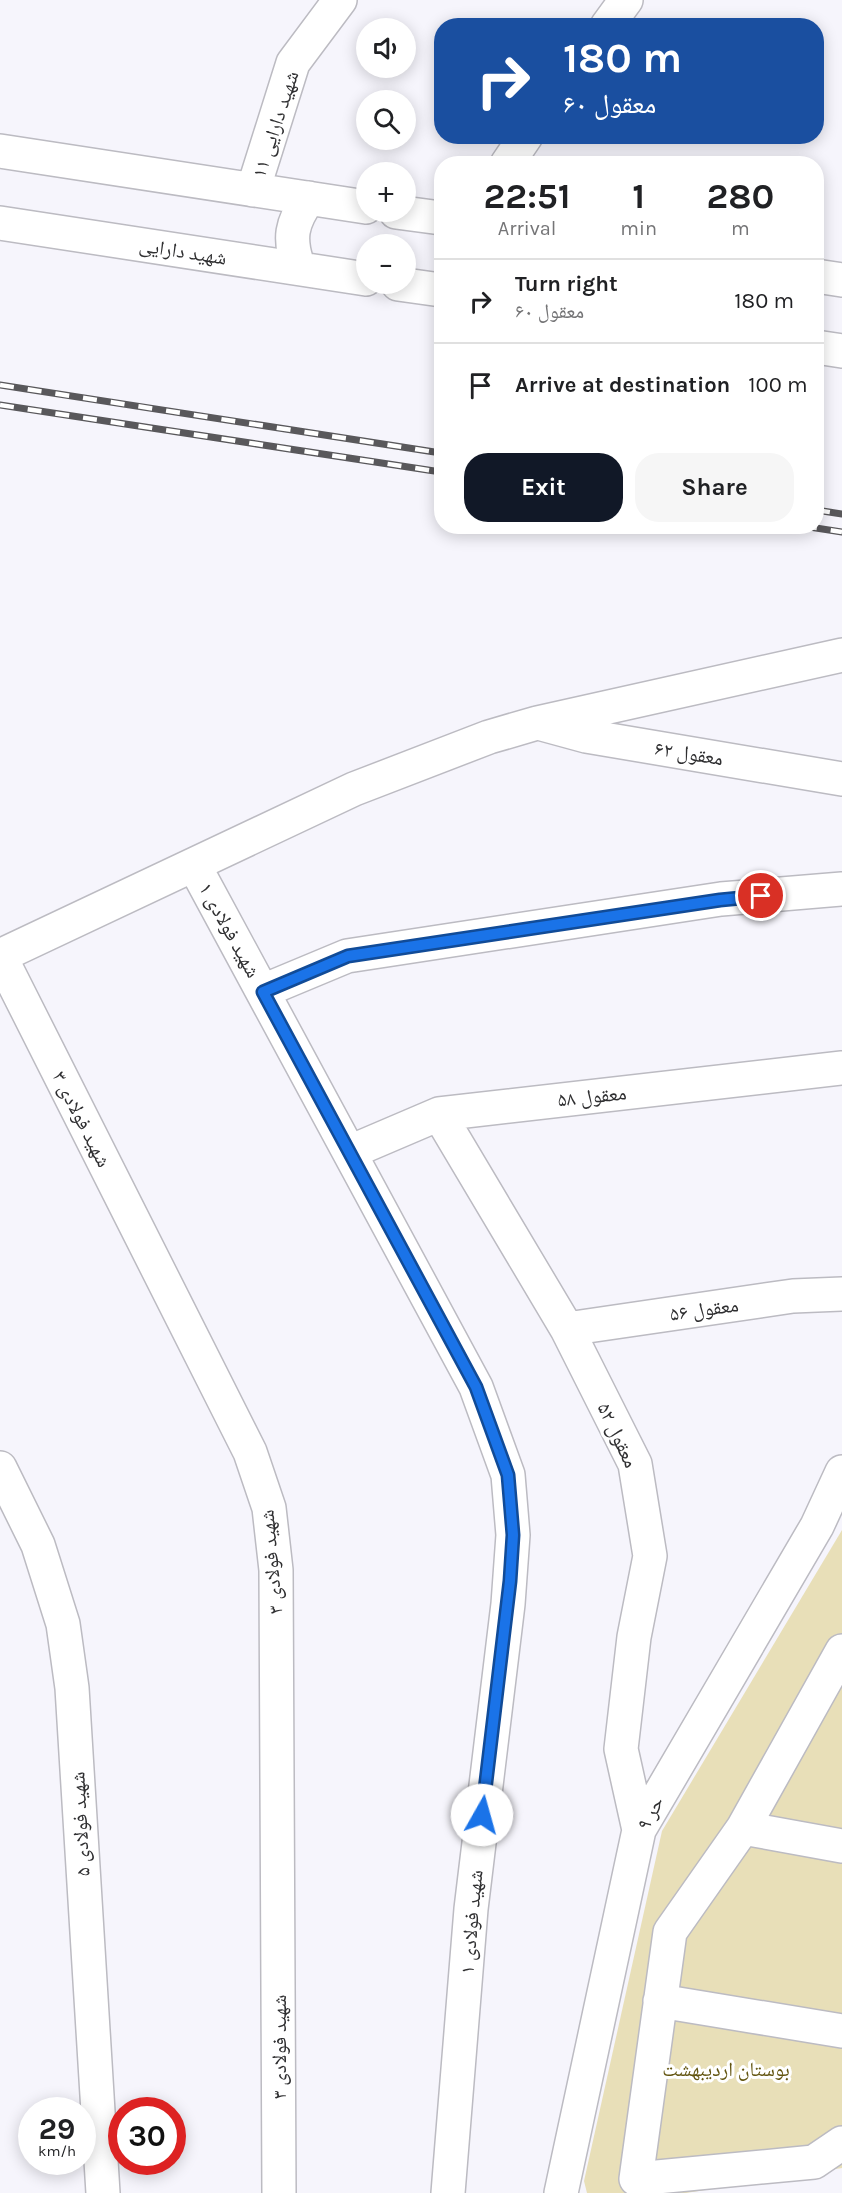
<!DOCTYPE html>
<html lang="en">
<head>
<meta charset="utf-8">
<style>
	body { margin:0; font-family:Karla,"Noto Naskh Arabic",sans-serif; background:#f6f6f6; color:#202124; height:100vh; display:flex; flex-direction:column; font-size:22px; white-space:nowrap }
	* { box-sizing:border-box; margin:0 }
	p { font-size:20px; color:#757577 }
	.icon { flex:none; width:33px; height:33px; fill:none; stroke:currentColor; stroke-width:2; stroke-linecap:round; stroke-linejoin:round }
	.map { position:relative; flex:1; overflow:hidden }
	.panel { position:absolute; left:434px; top:156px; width:390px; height:378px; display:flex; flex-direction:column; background:#fff; border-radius:24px; box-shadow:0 3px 15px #0003 }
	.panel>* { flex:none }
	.banner { position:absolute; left:434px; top:18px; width:390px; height:126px; border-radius:24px; box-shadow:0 3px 15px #0003; background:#1a4fa0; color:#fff; overflow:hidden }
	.buttons { position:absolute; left:356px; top:18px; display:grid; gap:12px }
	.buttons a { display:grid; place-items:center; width:60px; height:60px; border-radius:50%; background:#fff; box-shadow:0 3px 15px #0003; font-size:30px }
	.speed { position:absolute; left:18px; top:2097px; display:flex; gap:12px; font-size:30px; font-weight:700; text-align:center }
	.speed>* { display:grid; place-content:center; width:78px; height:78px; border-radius:50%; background:#fff; box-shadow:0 3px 15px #0003; line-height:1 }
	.speed small { font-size:15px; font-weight:400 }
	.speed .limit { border:9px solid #d22; background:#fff; color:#111 }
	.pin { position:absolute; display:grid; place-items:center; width:51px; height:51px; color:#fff; margin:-26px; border:3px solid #fff; border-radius:50%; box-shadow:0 2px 6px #0007 }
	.me { position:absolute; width:66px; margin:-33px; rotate:7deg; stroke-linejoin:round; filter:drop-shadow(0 0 4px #0008) }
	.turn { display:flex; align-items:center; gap:21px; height:126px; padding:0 30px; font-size:27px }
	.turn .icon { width:78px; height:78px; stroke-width:2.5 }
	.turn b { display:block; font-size:42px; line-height:51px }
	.eta { display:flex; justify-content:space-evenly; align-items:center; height:102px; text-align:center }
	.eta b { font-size:36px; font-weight:700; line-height:42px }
	.button { display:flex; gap:12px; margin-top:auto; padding:12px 30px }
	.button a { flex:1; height:69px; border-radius:24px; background:#111827; color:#fff; font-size:24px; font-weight:700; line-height:69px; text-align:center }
	.button a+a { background:#f6f6f6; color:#202124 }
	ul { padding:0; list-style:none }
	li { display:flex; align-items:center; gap:18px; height:84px; padding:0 30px; border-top:2px solid #e0e0e0 }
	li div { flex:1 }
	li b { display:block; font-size:22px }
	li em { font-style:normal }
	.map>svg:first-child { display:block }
</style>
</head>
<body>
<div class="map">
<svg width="842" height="2193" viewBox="0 0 842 2193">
	<rect width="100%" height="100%" fill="#f6f5fc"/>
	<!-- green -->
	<path fill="#e8dfb8" d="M842,1530V2168L686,2193H587L584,2181L662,1831Z"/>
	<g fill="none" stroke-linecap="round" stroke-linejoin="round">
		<defs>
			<path id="minor" d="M607,26L626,0
				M0,151L366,207
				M507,164L526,136
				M253,190L293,63L340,0
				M396,212L441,218
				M0,223L366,279
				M299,268C288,239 291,223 309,198
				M816,276L842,280
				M398,284L441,290
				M816,347L842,351
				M542,724L586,736L842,779
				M194,865L476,1387L508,1475L513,1535L508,1604L471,1909L448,2193
				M263,991L347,956L721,899L842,889
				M439,1114L567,1329L635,1464L650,1556L634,1637L621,1749L639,1830
				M350,1152L439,1114L842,1068
				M567,1329L793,1296L842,1294
				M0,1468L38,1545L63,1624L72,1688L103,2193
				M842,1651L743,1828L670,1932L636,2179L814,2162L842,2143
				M743,1828L842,1846
				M660,2001L842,2031
				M279,2193L276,1570L269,1508L250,1452L0,956L354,789L489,737L537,723L842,655
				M561,2193L639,1830L817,1526L842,1472"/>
		</defs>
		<!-- minor casing -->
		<use href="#minor" stroke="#bcbbc2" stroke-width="36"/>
		<!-- minor -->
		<use href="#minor" stroke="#fff" stroke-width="33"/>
		<defs>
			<path id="rail" d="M0,385L441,453
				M0,405L441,472
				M816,510L842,514
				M803,526L842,532"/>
		</defs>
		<!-- rail casing -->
		<use href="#rail" stroke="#59585b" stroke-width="7"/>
		<!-- rail -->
		<use href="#rail" stroke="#fff" stroke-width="4.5" stroke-dasharray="14" stroke-linecap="butt"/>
	</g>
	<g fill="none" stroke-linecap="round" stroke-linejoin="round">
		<defs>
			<path id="route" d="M482,1815L510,1581L513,1535L508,1475L476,1387L263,992L348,956L720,900L761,896"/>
		</defs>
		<!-- route casing -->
		<use href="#route" stroke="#114b97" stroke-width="15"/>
		<!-- route -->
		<use href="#route" stroke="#1a73e8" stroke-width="10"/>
	</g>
	<g text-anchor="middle" stroke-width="6" stroke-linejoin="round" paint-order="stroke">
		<!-- street labels -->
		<g font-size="20" fill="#2f2f31" stroke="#fff">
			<text transform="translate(275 124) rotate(-72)" y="7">شهید دارایی ۱۱</text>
			<text transform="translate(183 251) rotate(9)" y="7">شهید دارایی</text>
			<text transform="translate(689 753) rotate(9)" y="7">معقول ۶۲</text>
			<text transform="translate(230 930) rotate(61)" y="7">شهید فولادی ۱</text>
			<text transform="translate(592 1096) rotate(-6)" y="7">معقول ۵۸</text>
			<text transform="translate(82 1119) rotate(63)" y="7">شهید فولادی ۳</text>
			<text transform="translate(704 1309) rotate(-8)" y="7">معقول ۵۶</text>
			<text transform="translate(618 1435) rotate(65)" y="7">معقول ۵۲</text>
			<text transform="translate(271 1562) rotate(-95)" y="7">شهید فولادی ۳</text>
			<text transform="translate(650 1813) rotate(-62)" y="7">حر ۹</text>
			<text transform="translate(80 1824) rotate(-93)" y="7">شهید فولادی ۵</text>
			<text transform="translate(471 1922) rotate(-85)" y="7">شهید فولادی ۱</text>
			<text transform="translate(279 2047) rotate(-90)" y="7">شهید فولادی ۳</text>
		</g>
		<!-- park labels -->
		<g font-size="20" fill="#635510" stroke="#fff">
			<text x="726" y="2076">بوستان اردیبهشت</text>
		</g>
	</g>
</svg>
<div class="buttons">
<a><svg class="icon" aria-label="sound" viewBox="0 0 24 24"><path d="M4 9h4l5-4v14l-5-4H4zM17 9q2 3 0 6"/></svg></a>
<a><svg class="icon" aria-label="search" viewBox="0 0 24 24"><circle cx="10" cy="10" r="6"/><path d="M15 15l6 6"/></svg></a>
<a>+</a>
<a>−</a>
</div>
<div class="speed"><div>29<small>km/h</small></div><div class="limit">30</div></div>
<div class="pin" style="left:761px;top:896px;background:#d93025"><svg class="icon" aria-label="arrive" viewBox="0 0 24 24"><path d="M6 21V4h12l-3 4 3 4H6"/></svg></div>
<svg class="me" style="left:482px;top:1815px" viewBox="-20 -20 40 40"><circle r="19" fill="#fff"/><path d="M0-13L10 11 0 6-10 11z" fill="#1a73e8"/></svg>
<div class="banner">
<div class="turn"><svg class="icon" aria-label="right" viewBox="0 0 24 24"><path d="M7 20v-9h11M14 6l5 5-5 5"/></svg><div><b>180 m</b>معقول ۶۰</div></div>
</div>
<section class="panel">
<div class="eta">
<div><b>22:51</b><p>Arrival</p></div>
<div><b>1</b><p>min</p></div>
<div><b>280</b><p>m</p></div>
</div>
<ul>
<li><svg class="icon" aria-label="right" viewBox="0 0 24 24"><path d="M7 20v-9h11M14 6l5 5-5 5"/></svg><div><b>Turn right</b><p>معقول ۶۰</p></div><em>180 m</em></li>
<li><svg class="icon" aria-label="arrive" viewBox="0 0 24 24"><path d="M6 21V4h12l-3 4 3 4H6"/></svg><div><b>Arrive at destination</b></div><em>100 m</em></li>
</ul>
<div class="button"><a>Exit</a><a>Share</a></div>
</section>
</div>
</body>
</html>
